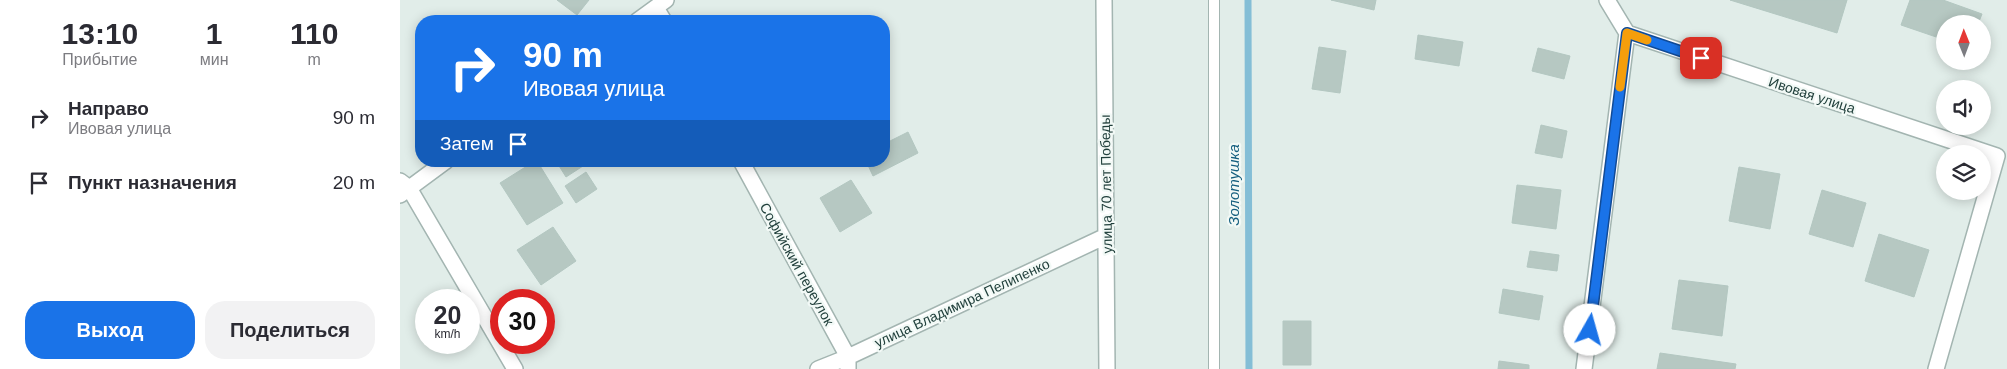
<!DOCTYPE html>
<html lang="ru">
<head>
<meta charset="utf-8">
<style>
	body { margin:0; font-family:Helvetica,sans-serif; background:#f2f2f3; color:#2b2b33; height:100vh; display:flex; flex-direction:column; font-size:19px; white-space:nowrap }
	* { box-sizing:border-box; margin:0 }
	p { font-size:16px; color:#7c7c81 }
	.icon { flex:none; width:28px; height:28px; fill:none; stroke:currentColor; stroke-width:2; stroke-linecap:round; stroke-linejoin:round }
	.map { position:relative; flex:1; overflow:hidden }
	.drawer { display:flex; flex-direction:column; background:#fff; width:400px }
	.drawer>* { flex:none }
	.hud { position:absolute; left:15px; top:15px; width:475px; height:152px; border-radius:20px; box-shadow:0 2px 12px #0003; background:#1a73e8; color:#fff; overflow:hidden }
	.needle { width:32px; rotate:359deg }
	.controls { position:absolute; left:1536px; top:15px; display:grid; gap:10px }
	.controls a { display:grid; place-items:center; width:55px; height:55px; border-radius:50%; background:#fff; box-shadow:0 2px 12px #0003; font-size:25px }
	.speed { position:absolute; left:15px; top:289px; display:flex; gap:10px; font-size:25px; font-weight:700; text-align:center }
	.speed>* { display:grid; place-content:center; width:65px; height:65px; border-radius:50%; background:#fff; box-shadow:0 2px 12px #0003; line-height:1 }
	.speed small { font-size:12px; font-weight:400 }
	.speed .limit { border:8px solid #d22; background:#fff; color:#111 }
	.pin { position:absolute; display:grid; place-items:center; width:42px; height:42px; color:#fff; margin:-21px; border-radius:10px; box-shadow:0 2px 8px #0006 }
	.me { position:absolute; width:55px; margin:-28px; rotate:7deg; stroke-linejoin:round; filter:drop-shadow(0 0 4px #0008) }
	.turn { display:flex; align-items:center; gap:18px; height:105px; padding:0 25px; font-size:22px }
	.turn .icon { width:65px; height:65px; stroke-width:2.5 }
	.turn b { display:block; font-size:35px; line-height:42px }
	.then { display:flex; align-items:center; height:48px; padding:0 25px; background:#0003; gap:10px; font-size:19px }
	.eta { display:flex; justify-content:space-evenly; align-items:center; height:85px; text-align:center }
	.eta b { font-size:30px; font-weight:800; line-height:35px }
	.action { display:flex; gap:10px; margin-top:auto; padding:10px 25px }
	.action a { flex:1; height:58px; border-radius:20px; background:#1a73e8; color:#fff; font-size:20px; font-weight:800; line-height:58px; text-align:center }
	.action a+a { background:#f2f2f3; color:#2b2b33 }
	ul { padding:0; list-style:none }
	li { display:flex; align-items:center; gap:15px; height:65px; padding:0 25px }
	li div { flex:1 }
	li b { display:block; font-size:19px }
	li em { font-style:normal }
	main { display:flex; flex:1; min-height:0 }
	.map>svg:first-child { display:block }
</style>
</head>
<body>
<main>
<section class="drawer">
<div class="eta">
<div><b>13:10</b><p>Прибытие</p></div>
<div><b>1</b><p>мин</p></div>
<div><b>110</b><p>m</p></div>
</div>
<ul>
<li><svg class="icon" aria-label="right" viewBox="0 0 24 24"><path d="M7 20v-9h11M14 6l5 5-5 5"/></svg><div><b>Направо</b><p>Ивовая улица</p></div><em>90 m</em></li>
<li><svg class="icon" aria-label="arrive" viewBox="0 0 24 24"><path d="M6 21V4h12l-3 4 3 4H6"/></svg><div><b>Пункт назначения</b></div><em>20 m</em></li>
</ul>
<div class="action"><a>Выход</a><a>Поделиться</a></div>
</section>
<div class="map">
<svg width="1607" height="369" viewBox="0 0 1607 369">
	<rect width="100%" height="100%" fill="#e1ede9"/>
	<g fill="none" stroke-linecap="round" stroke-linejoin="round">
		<!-- stream -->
		<path stroke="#84bed6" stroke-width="7" d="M848,0L849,369"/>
	</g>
	<!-- building -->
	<path fill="#b6c8c2" stroke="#b3c7c1" d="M157,0H189L177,15Z
		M931,0H976L974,10Z
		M1330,0H1447L1437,33Z
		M1510,0H1543L1582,14L1578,24H1545V40L1501,25Z
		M1018,35L1063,42L1059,66L1015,59Z
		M919,47L946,51L940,93L912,89Z
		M1138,48L1170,56L1164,79L1132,71Z
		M1141,125L1167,131L1162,158L1135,153Z
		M508,132L518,153L473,176L466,161H484V144Z
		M135,161H137L163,203L127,225L100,183Z
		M156,161H180L183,166L166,177Z
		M1339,167L1380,174L1370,229L1329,221Z
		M186,172L197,189L176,203L165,186Z
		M451,180L472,213L440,232L420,198Z
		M1117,185L1161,190L1156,229L1112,223Z
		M1422,190L1466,203L1453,247L1409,234Z
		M153,227L176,261L141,285L117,250Z
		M1479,234L1529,250L1514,297L1465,281Z
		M1130,251L1159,255L1157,271L1127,267Z
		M1279,280L1328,286L1322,336L1272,329Z
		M1103,289L1143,296L1139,320L1099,313Z
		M883,321H911V365H883Z
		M1260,353L1336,364L1335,369H1257Z
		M1099,361L1129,365V369H1098Z"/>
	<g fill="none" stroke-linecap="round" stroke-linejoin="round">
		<defs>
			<path id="lane" d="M814,369V0"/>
			<path id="street" d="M704,0L707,369
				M256,8L264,21
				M237,21L266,0
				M1227,33L1597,156L1536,369
				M341,161L448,357V369
				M0,181L9,188L115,369
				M0,195L46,161
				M418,369L448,357L706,236
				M1184,369L1227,33L1207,0"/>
		</defs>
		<!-- lane casing -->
		<use href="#lane" stroke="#a3b5b1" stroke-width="12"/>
		<!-- street casing -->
		<use href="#street" stroke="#a3b5b1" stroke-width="18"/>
		<!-- lane -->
		<use href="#lane" stroke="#fff" stroke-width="10"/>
		<!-- street -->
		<use href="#street" stroke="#fff" stroke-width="15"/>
	</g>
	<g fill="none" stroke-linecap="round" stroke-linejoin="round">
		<defs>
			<path id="route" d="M1190,330L1227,33L1301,58"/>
		</defs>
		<!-- route casing -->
		<use href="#route" stroke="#114b97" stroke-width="12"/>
		<!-- route -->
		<use href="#route" stroke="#1a73e8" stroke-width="9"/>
		<!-- slow -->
		<path stroke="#f59e0b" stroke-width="9" d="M1220,87L1227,33L1247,40"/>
	</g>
	<g text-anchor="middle" stroke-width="4.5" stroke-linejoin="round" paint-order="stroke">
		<!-- street labels -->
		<g font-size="14" fill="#203f3b" stroke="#f2f9f6">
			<text transform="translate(1412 95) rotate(18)" y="5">Ивовая улица</text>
			<text transform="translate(706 184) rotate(-91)" y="5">улица 70 лет Победы</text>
			<text transform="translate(397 264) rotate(61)" y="5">Софийский переулок</text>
			<text transform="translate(562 303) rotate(-25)" y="5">улица Владимира Пелипенко</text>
		</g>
		<!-- water labels -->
		<g font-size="15" font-style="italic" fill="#155f7f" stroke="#f2f9f6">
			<text transform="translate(834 185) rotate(-90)" y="5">Золотушка</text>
		</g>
	</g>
</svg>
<div class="controls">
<a><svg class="needle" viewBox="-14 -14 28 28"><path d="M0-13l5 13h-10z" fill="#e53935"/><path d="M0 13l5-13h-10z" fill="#7c7c81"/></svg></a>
<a><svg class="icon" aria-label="sound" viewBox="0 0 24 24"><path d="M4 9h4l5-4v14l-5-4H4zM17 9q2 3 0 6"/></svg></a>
<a><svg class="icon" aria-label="layers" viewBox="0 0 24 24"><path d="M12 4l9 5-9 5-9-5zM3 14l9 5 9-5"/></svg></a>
</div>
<div class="speed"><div>20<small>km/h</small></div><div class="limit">30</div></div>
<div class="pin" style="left:1301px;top:58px;background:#d93025"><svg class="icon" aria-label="arrive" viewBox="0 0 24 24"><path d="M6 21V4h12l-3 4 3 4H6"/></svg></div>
<svg class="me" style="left:1190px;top:330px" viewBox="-20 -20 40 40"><circle r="19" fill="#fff"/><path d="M0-13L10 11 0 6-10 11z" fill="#1a73e8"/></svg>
<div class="hud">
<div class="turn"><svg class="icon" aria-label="right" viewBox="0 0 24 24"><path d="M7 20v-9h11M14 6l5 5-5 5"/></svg><div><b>90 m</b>Ивовая улица</div></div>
<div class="then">Затем<svg class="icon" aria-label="arrive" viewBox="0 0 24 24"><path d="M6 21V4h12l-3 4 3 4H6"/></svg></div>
</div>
</div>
</main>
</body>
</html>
